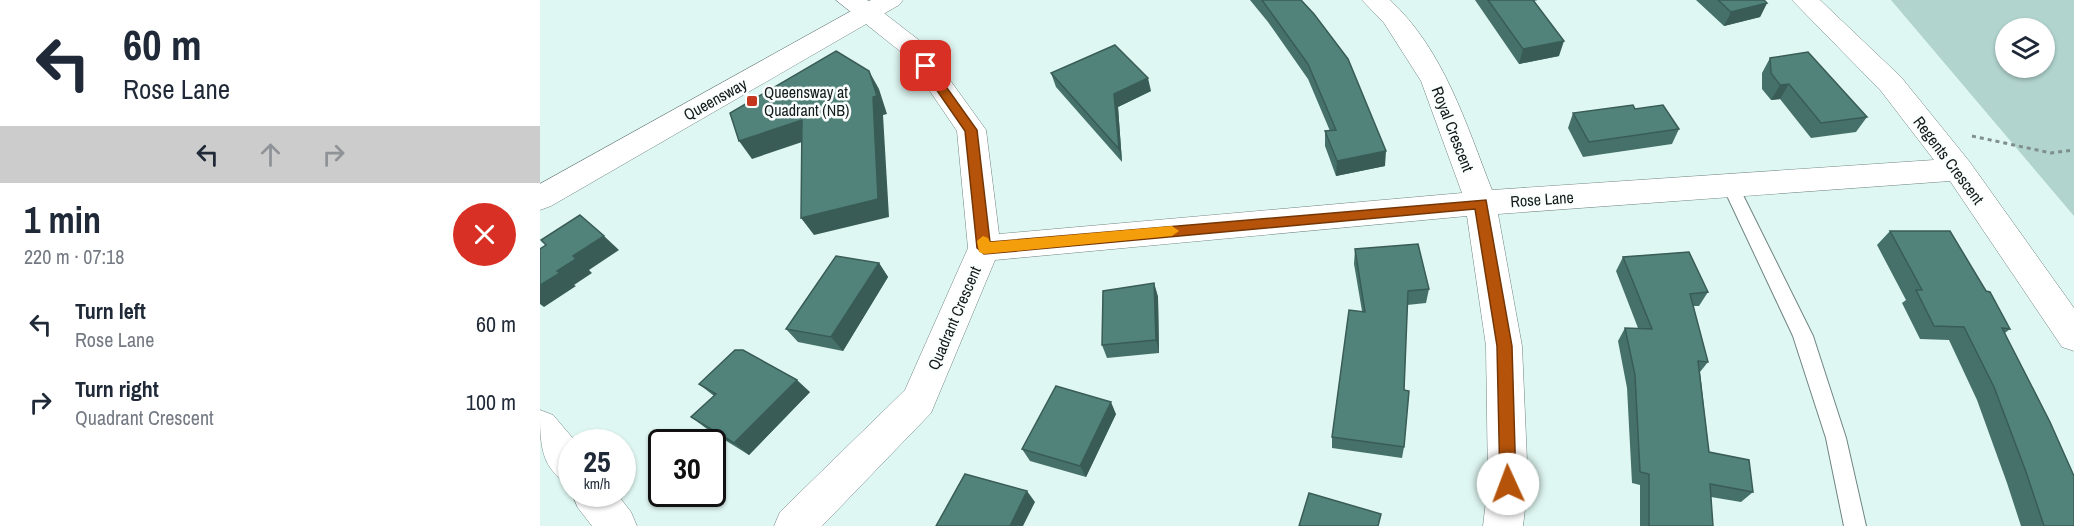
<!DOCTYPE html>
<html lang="en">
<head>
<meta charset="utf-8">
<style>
	body { margin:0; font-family:"Archivo Narrow",sans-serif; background:#f2f2f3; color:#1f2937; height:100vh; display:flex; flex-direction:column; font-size:22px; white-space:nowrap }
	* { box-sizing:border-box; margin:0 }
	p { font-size:20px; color:#747a83 }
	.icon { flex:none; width:33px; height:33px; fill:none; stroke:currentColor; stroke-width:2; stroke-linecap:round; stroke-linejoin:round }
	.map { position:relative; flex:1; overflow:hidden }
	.sheet { display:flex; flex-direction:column; background:#fff; width:540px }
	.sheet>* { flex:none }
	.banner { background:#fff; color:#1f2937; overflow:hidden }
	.fabs { position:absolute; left:1455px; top:18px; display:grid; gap:12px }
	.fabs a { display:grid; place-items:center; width:60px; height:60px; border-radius:50%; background:#fff; box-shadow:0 2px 4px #0004; font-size:30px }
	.speed { position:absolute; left:18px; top:429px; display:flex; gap:12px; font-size:30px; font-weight:700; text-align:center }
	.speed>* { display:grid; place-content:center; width:78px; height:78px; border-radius:50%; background:#fff; box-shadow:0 2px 4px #0004; line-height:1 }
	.speed small { font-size:15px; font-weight:400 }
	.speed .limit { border:3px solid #111; border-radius:9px; background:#fff; color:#111 }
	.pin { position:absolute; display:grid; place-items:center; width:51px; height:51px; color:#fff; margin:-26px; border-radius:12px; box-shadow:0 3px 9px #0006 }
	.me { position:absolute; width:66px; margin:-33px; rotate:358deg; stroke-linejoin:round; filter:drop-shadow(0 0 4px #0008) }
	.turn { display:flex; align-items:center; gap:21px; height:126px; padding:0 24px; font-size:27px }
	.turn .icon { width:78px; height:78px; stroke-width:2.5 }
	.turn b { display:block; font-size:42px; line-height:51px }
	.lanes { display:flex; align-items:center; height:57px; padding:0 24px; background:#0003; justify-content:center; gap:30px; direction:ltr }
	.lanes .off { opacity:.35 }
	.round { display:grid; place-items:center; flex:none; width:63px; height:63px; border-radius:32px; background:#f2f2f3 }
	.head { display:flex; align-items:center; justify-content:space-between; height:102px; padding:0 24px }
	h1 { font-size:36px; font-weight:700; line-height:45px }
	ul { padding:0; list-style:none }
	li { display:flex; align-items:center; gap:18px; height:78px; padding:0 24px }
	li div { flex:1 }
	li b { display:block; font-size:22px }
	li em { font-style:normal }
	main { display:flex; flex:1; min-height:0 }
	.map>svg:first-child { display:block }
</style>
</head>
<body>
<main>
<section class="sheet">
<div class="banner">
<div class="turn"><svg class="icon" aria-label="left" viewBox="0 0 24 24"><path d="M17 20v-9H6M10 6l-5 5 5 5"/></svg><div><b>60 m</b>Rose Lane</div></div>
<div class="lanes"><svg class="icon" aria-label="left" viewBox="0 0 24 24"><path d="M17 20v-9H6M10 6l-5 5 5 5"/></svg><svg class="icon off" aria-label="ahead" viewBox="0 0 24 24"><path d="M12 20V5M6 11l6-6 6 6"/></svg><svg class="icon off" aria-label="right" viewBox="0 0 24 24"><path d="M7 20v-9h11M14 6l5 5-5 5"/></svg></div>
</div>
<div class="head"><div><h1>1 min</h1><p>220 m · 07:18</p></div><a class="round" style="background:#d93025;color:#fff"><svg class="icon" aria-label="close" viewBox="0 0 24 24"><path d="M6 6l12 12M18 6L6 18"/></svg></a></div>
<ul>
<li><svg class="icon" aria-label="left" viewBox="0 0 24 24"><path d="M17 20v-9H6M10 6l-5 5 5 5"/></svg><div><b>Turn left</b><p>Rose Lane</p></div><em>60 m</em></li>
<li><svg class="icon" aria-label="right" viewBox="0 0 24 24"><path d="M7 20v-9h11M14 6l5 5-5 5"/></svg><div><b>Turn right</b><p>Quadrant Crescent</p></div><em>100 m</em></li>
</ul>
</section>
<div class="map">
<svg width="1534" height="526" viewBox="0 0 1534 526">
	<rect width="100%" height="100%" fill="#dff7f2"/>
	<!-- green -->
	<path fill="#b1d4ce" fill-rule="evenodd" d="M1351,0H1534V216ZM1466,28H1504V68H1466Z"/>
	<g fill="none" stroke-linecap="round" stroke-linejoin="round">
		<defs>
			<path id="service" d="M1190,179L1198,185L1273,336L1306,438L1326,526H1304L1286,438L1253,336L1182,185Z"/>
			<path id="minor" d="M296,0H327L384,44L441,123L446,130L459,234L922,193L881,81L844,23L822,0H850C904,50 926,124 952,190L1394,160L1341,91L1252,0H1280L1361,77L1429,161L1534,308V351L1522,347L1410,181L958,214L982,346L988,484L983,526H943L948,484L946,346L927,216L455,260L391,413L282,526H234L240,512L365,390L428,248L417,131L366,56Z
				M0,410L13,415L36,442H32V485C0,471 0,443 0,410Z
				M32,494H77L91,512L97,526H52L38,508Z"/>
			<path id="secondary" d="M331,0H363L359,5L11,206L0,210V184Z"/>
		</defs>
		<!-- service casing -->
		<use href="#service" stroke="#6f8480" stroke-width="2"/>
		<!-- minor casing -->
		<use href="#minor" stroke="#6f8480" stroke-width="1"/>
		<!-- secondary casing -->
		<use href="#secondary" stroke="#6f8480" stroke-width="1"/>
		<!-- path -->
		<path stroke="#7f8f8c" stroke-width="3" stroke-dasharray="4 4" stroke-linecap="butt" d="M1432,136L1511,153L1534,150"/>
		<!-- service -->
		<use href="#service" fill="#fff" fill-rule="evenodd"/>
		<!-- minor -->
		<use href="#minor" fill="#fff" fill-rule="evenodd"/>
		<!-- secondary -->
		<use href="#secondary" fill="#fff" fill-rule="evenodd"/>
	</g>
	<!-- wall -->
	<path fill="#46716a" d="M710,0H761L845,166L796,176L785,146V131H790L768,79L728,22Z
		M935,0H998L994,1L1019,56L979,64Z
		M1156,0H1224L1227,3L1220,17L1184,26Z
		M1230,58L1327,117L1316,132L1271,138L1240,99L1231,100L1222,89V73Z
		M511,73L611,91L578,107L582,162L516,87Z
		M1095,109L1139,129L1132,144L1043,157L1028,128L1033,113Z
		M1350,231L1446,291L1470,329L1465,333L1534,526H1481L1467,483L1437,400L1409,340L1380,339L1362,303L1366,300L1337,245Z
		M815,249L889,289L886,303L867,305L864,390V447L862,458L792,448V437L822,311L814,264Z
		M1083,257L1168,292L1159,306H1153L1168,362L1160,372L1169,452L1213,492L1201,502L1171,497L1173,526H1100V485L1092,483L1087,388L1078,341L1085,328H1098L1076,271Z
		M339,263L348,277L303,351L258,342L246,329Z
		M614,283L618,297L619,353L567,358L562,345Z
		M159,384L270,392L209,455L167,429L151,417L174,396Z
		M576,414L546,477L490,461L482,449Z"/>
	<!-- shaded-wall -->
	<path fill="#395c56" d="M1227,3L1220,17L1184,26L1191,12Z
		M1024,41L1019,56L979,64L983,49Z
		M329,71L339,89L347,114L343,115L349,217L274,235L261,218Z
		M608,78L611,91L578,107L582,162L579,149L574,94Z
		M1249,84L1240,99L1231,100L1240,85Z
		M262,120L274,138L212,159L199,141Z
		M846,151L845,166L796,176L797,161Z
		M64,236L79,250L49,270L52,273L34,285L36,286L4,307L0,304V285L33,256Z
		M339,263L348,277L303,351L291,337Z
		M614,283L618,297L619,353L616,340Z
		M257,380L270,392L209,455L194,443Z
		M571,402L576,414L546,477L540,466Z
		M487,491L495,502L483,526H470Z"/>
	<!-- building -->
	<path fill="#51837b" stroke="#395c56" stroke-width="1.5" d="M722,0H761L774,14L808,59L846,151L797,161L785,131L796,130L768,64Z
		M948,0H993L1024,41L983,49Z
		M1178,0H1224L1227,3L1191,12Z
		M575,45L608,78L574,94L579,149L511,73Z
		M296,51L329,71L337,96L333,97L338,199L261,218L262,120L199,141L190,113Z
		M1268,52L1327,117L1281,123L1249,84L1240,85L1231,73L1230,58Z
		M1093,105L1095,109L1123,105L1139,129L1049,142L1033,113Z
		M40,215L64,236L33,256L36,259L17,271L20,273L0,285V249L6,245L1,240Z
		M1350,231H1410L1446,291L1450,292L1470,329L1462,328L1510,422L1534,476V526H1504L1486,472L1454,387L1424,327L1394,326L1376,290H1382Z
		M878,244L889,289L868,291L864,390L869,391L864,447L792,437L809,310L825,312L815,249Z
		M1149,252L1168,292L1150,294L1168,362L1158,361L1169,452L1209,460L1213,492L1170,484L1173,526H1109V474L1100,472L1095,375L1085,328L1112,329L1083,257Z
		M296,256L339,263L291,337L246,329Z
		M614,283L616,340L562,345L563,291Z
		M195,350H203L257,380L194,443L151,417L176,394L159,384Z
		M516,386L571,402L540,466L482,449Z
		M425,474L487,491L470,526H396Z
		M769,493L841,514L838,526H759Z"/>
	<!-- route -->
	<path fill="#b45309" stroke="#753606" stroke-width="1.5" d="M386,62L390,64L437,130L450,242L946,200L972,346L976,484L974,489L968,492L962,489L960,484L957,346L935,209L444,254L437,248L425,131L380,66Z"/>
	<!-- slow -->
	<path fill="#f59e0b" d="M632,226L639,231L632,236L444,254L439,252L437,241L443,236L448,238L450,242Z"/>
	<!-- markers -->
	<rect fill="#c2371d" stroke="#fafffe" stroke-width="2" x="206" y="95" width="12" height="12" rx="3"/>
	<g text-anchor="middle" stroke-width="5" stroke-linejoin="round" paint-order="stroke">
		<!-- poi labels -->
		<g font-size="16" fill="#131b1a" stroke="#fafffe" text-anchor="start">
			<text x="224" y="98">Queensway at<tspan x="224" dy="18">Quadrant (NB)</tspan></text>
		</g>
		<!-- street labels -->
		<g font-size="16" fill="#131b1a" stroke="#fafffe">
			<text transform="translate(175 99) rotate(-29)" y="6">Queensway</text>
			<text transform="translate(913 129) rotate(69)" y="6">Royal Crescent</text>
			<text transform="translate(1409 160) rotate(53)" y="6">Regents Crescent</text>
			<text transform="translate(1002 199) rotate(-4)" y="6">Rose Lane</text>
			<text transform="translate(414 318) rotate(-67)" y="6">Quadrant Crescent</text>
		</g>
	</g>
</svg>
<div class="fabs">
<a><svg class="icon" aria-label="layers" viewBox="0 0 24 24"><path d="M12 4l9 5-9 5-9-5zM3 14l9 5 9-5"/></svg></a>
</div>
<div class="speed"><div>25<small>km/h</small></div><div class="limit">30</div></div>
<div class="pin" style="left:386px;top:66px;background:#d93025"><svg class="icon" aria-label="arrive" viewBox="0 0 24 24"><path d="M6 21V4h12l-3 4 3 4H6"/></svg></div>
<svg class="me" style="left:968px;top:484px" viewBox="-20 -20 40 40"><circle r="19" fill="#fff"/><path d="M0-13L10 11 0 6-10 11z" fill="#b45309"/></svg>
</div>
</main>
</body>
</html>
